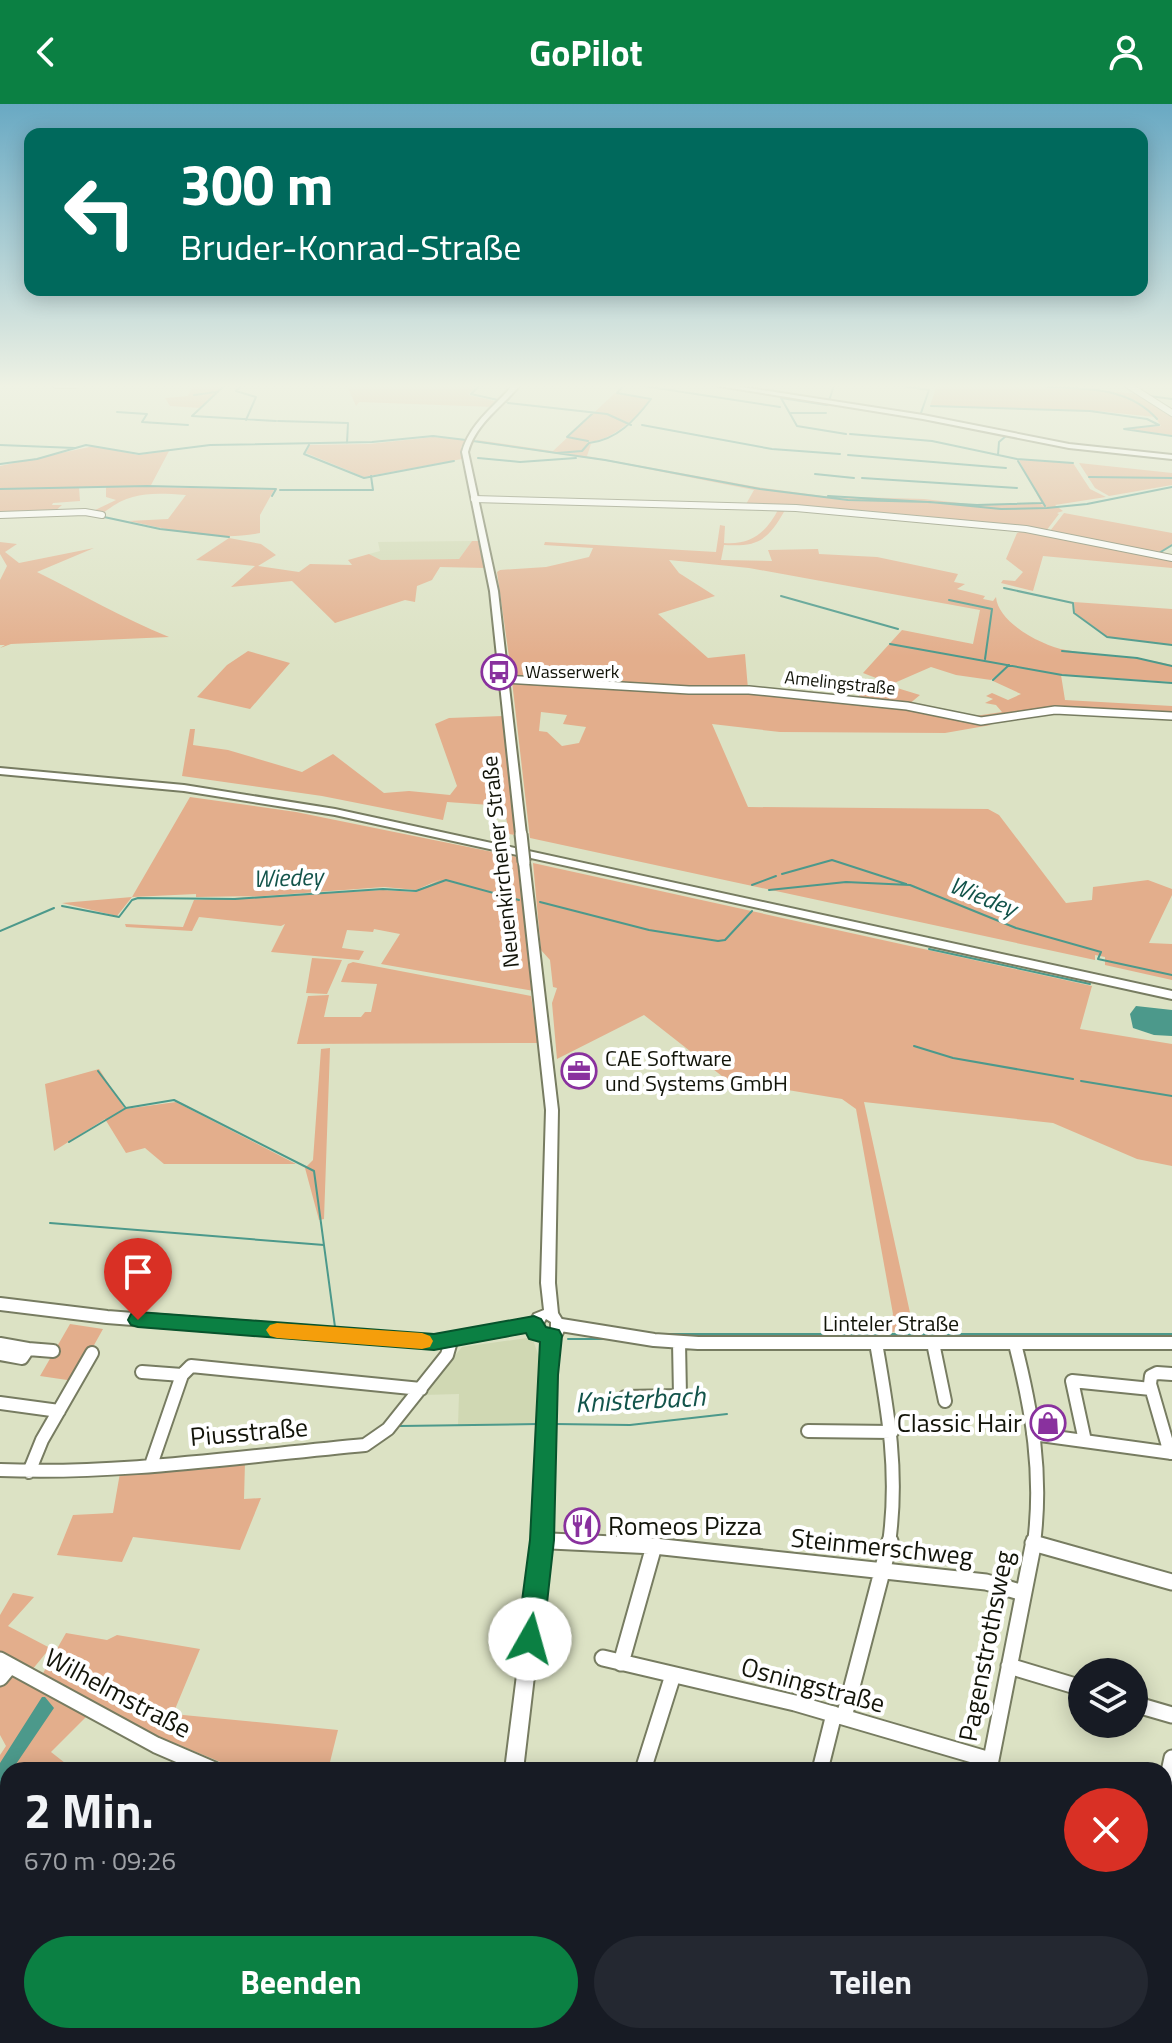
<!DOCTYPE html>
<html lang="de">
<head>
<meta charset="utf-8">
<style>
	body { margin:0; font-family:"Titillium Web",sans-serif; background:#242831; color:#f1f3f6; height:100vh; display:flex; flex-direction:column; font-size:30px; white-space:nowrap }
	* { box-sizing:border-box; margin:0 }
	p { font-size:26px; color:#9ea1a6 }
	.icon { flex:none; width:44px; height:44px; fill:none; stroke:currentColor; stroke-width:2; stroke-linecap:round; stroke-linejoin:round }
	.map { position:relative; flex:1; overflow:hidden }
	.side { position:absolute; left:0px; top:1658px; width:1172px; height:282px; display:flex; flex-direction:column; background:#171b24; border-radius:24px 24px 0 0; box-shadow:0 4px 20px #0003 }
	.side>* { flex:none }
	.banner { position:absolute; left:24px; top:24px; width:1124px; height:168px; border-radius:16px; box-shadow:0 4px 20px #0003; background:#00695c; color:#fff; overflow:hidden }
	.buttons { position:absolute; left:1068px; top:1554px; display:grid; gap:16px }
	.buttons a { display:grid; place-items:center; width:80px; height:80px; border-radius:50%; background:#171b24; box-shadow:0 4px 20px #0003; font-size:40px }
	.pin { position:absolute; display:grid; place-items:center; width:68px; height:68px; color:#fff; margin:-82px -34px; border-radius:50% 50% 50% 0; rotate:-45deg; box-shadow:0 0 8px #0007 }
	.pin .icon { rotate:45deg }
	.me { position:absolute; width:88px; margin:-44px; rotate:7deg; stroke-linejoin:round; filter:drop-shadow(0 0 6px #0008) }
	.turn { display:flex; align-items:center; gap:28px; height:168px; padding:0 24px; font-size:36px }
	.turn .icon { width:104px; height:104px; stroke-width:2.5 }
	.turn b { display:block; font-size:56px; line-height:68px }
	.round { display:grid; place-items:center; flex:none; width:84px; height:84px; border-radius:42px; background:#242831 }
	.head { display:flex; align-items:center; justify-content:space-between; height:136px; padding:0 24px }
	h1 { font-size:48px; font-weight:700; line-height:60px }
	.primary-button { display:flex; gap:16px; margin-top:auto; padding:16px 24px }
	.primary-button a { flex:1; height:92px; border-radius:48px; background:#0b8043; color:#fff; font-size:32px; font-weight:700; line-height:92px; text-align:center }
	.primary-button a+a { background:#242831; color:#f1f3f6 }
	header { display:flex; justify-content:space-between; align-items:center; height:104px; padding:0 24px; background:#0b8043; color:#fff; font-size:36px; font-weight:700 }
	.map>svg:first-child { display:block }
</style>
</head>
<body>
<header><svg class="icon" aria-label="back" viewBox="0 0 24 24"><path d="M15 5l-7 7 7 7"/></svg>GoPilot<svg class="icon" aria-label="person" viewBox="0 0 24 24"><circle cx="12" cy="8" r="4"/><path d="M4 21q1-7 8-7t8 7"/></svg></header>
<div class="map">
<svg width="1172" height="1939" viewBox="0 0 1172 1939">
	<rect width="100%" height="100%" fill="#dce2c4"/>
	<!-- built -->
	<path fill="#d0d8b3" d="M472,437L459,455L381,456L369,450L380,447L378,438Z
		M527,1234L533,1236L539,1253L537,1320L458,1322L459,1290L422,1291L462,1243Z
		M134,1932H471V1939H126Z"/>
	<!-- green -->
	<path fill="#e3ae8c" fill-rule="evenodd" d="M193,281H224L201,304L170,302L165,294L188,292Z
		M350,281H471L474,284L468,291L499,298L494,303L359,298L356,302L348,284Z
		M937,281H1036L1139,290L1172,310V331L1127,325L1161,322L1155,313L1098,307L930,302Z
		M615,289L650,296C635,315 612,337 587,338L591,340L587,352L757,383L823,392L924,395L977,401L1040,399L1043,402L1019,356L1073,359L1090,385L1106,393L1055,401L1063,407L1057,409L1059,410L1046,427L745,402L754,386L607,357L475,338L477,336L553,347Z
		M433,333L465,336L461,344L462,355L364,373L306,349L310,341L369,340Z
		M94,342L138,351L169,347L150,383L274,386L260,411V429C218,438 170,426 129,417L168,415L186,391C151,389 130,387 102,410L91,408L116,396L106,393V383H79L80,397L53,399L52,401H62L54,408L0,410V362Z
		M1079,359L1172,369V381L1109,392L1095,384Z
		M779,404L1011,426L785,406C768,436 759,443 724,441L721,456L772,457L768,446L818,445L819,450L877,453L958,470L954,478L965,480L957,485L985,492L983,495L993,497L996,493C998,519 1043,542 1066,546C1102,553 1137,552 1172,561V578L1061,571L1065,596L1172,602V611L1063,605L974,615L975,612L1002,608L996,601L985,599L993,595L986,592L992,589L1008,596L1021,590L993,577L1010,561L991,576L956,571L931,563L892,580L863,569L902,526L973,540L980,506L749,464L669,456L679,469L715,492L658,510L708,554L745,550L748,585H689L512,574L497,468L500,466L546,463L589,453L593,444L544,441L545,438L716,448L720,421L725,422L724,439C752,441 766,429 779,404Z
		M1064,409L1172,429V440L1158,449L1050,427Z
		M1022,427L1172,455V464L1043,452L1033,487L1001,479L1003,476L1015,477L1023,468L1006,455L1017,429Z
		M229,434L261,440L276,451L258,462L299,468L310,460L352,461L348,456L369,450L381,456L459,455L472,437H478L486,464L440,463L432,476L417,482L415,498L405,496L335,519L292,477L231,483L255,462L196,456Z
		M0,438L17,440L5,448L19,459L94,444L37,468C81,490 123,514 169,533L11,540L0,544L5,541H0V476L7,462L0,450Z
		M1074,498L1172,505V541L1108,533L1075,509Z
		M248,547L290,559L250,605L197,593L227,561Z
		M512,577L734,586L910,604L991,621L945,629L780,628L712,620L748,703L988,705L999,711L1066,799L1092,796L1093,783L1148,776L1172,785V791L1149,839L1172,840V876L1105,861V853L1095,851V856L530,734ZM541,608L567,611L563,620L586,623L579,639L562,642L547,628L539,627Z
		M884,580L920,591L908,601L857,596L861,588Z
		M503,612L515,731L509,730L504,702L447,698L443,716L322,692L182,672L190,625H195L193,641L228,646L302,668L333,650L384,689L409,687L450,691L457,682L435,620L449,614Z
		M190,693L296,708L517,753L534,887L381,860L400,830L374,825L373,828L347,826L342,844L364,847L359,856L271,848L285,820L281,822L199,813L192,827L126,823L125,820L183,823L194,796L383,786L415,788L441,775L416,786L384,783L264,792L196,793V790L132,793L117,812L62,799L132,793Z
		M533,759L1092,882L1080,925L1172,940V1062L1137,1055L1053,1019L864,998L914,1227L887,1228L893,1210L856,1005L842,995L727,976L644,911L557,955L552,899L557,884L553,883L550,856L541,846Z
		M312,854L342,856L327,890L306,889Z
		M353,858L531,892L538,939L297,940L308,892L329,891L324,913H361L365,908H371L377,880L341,878L348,860Z
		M330,944L324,1115L319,1116L305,1064L313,1056L321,945Z
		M99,965L125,1005L176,998L296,1060H164L145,1044L126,1049L105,1015L54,1047L45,980Z
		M70,1220L103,1225L74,1277L40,1272Z
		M245,1358L244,1395L261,1394L240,1446L133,1433L122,1458L57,1451L73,1411L113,1409L120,1369Z
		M13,1489L34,1493L8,1522L50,1544L32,1566L0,1548V1511Z
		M66,1529L107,1536L117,1531L200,1545L173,1610L338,1626L328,1666H240L162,1634L42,1571Z
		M10,1572L88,1611L51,1648L74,1666H8V1680L0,1692V1651L6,1642L0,1631V1582Z"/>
	<!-- water -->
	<path fill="#4c998b" d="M1136,902L1172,906V932L1154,931L1133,924L1130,910Z
		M42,1593H45L54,1604L12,1666H8L0,1683V1659Z"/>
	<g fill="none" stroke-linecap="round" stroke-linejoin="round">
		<!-- stream -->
		<path stroke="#4c998b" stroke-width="2" d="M225,281L192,312L276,317
			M242,281L236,287L256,293L246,316
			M474,281L478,283L471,290L498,296
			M637,281L780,303
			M710,281L773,291
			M896,281L929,286L921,309
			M1048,283C1088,285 1128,283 1157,315
			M194,291L216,288
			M1149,292L1172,295
			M781,294L797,322L846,330
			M781,294L827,301
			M829,297L834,281
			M506,298L520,281
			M508,299L607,310L631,321
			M931,302L1090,307L1147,315L1159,321L1124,325L1172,332
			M117,308L147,310L142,318L188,321
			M791,309H826
			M278,317L348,319L347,339
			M642,321L772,345L840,350
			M850,330L932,337L1017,355L1073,359
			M473,337L605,356L760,385L848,396L930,398L1001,405L1047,404L1087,400L1172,383
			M588,337L567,333L593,309
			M0,341L75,344
			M309,341L304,350L364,374L454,357
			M557,349L582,347L589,339C617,336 635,316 651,295L617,289L624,281
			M848,351L1006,364
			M998,351L999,338L1006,332
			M478,354L520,358L576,354
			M1018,357L1045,402
			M0,360L37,355L86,341L139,350L210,341L372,338L433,332L466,336
			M815,370L854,374
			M1089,373L1172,374
			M862,374L1017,384
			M0,385L147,382L276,385L272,392
			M280,386H373L371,372
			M828,392L977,401L1042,399
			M104,413L160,425L229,433
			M1159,449L1172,441
			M1004,484L1073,499L1074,509L1107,533L1172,541
			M781,492L898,525
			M949,496L992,505L985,555
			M890,540L1062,571L1172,579
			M1062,547L1137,554L1172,562
			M993,576L1009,561
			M782,770L832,756L906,780
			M752,781L776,772
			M769,786L846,778L910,781L1016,824L1101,848L1098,855L1172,871
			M540,798L649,826L718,837L725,836L752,807
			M62,802L119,813L132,796L138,794L235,795L383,785L416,787L446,776L519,796
			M0,827L54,804
			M929,845L1090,880
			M551,941L558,1007L555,1184
			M914,942L953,954L1073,975
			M98,967L125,1003
			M1081,977L1172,992
			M69,1038L126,1004L174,996L314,1067L335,1223
			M50,1119L324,1141
			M665,1230H878
			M890,1230H1172
			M568,1235H605
			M616,1236L639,1240
			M555,1320L630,1321L727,1310
			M400,1322L538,1320"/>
		<defs>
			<path id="minor-far3" d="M56,281H76
				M1128,281L1172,309
				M474,395L796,404L1026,425L1172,454
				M0,411L85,408L102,411"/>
			<path id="minor-far2" d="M503,575L689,586H749L907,602L981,617L1055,606L1172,612"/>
			<path id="minor-far1" d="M0,1200L107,1213L434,1238L534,1220
				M561,1221L654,1236L698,1239H1172
				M876,1239C888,1307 899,1369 889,1439
				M933,1239L945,1297
				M0,1240L28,1245L22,1254L0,1250
				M1015,1240C1032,1306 1043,1370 1034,1439
				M28,1245L53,1247
				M142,1268L182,1271
				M625,1293L680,1292L679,1238
				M0,1299L59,1307
				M808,1327L892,1328
				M1033,1330L1172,1349
				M1085,1337L1072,1277L1151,1285
				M1170,1349L1150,1280L1151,1272L1157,1269L1172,1270
				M151,1361L182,1271L191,1262L421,1285
				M0,1366C121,1371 244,1352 365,1341L388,1325L447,1251L451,1237
				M29,1368L42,1336L92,1249
				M542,1436L589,1439"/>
			<path id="minor" d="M551,1437L654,1442L986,1478L1023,1489
				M1033,1439L1172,1478
				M603,1554L795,1599L990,1656
				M0,1556L156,1641L214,1666
				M621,1559L654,1442
				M1009,1562L1082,1584
				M0,1574L10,1562
				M1134,1600L1172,1611
				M844,1613L890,1437
				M643,1666L673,1571
				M820,1666L834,1610
				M989,1666L1034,1437
				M1164,1691L1172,1654
				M1164,1765L1172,1811
				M319,1932L327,1939
				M894,1932L911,1939
				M961,1939L962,1932"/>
			<path id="major" d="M513,281H520C502,303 476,319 468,348L498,487L526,730L521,733L516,730L490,487L462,348C470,319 494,303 513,281Z
				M713,281H729L923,311L1069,340L1172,351V355L1069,344L923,315Z
				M524,755L529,758L558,1006L555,1179L558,1209L566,1222L562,1231L558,1236L554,1271L550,1436L523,1666H505L534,1436L540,1271L543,1238L533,1233L528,1221L534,1210L544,1206L541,1179L546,1006L519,758ZM546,1215L551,1218V1226L546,1228L542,1222Z
				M471,1932H491L490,1939H470Z"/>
			<path id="highway" d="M0,664L184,681L335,705L1172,887V895L335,711L184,687L0,670Z"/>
		</defs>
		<!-- minor-far3 casing -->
		<use href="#minor-far3" stroke="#777c61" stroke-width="8"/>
		<!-- minor-far2 casing -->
		<use href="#minor-far2" stroke="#777c61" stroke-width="10"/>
		<!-- minor-far1 casing -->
		<use href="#minor-far1" stroke="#777c61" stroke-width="16"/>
		<!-- minor casing -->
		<use href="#minor" stroke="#777c61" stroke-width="19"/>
		<!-- major casing -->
		<use href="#major" stroke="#777c61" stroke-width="4"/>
		<!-- highway casing -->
		<use href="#highway" stroke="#777c61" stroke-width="4"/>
		<!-- minor-far3 -->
		<use href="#minor-far3" stroke="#fff" stroke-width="6"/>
		<!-- minor-far2 -->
		<use href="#minor-far2" stroke="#fff" stroke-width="7"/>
		<!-- minor-far1 -->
		<use href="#minor-far1" stroke="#fff" stroke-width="12"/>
		<!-- minor -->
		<use href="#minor" stroke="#fff" stroke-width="15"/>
		<!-- major -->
		<use href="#major" fill="#fff" fill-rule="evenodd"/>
		<!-- highway -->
		<use href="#highway" fill="#fff" fill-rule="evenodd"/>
		<defs>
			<path id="major-bridge" d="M521,730L524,758"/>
		</defs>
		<!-- major-bridge casing -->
		<use href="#major-bridge" stroke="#777c61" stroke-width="15" stroke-linecap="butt"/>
		<!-- major-bridge -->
		<use href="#major-bridge" stroke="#fff" stroke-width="11"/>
	</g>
	<!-- sky -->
	<linearGradient id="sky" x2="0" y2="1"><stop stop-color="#69a9c3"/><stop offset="0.51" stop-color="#eff2e4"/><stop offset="1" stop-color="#eff2e4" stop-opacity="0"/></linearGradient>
	<rect width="1172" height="553" fill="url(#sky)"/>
	<!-- route -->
	<path fill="#0b8043" stroke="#07532c" stroke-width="2" d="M138,1208L434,1230L534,1212L541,1215L546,1223L559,1226L562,1232L558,1271L554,1436L543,1535L539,1543L530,1546L521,1543L517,1535L530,1436L540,1238L529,1235L526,1229L434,1246L138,1223L131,1221L128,1216L131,1210Z"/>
	<!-- slow -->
	<path fill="#f59e0b" d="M277,1219L422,1229L430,1232L433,1237L430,1243L422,1245L277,1234L270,1232L266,1226L270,1221Z"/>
	<!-- icons -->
	<defs>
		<symbol id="bus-ring" viewBox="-11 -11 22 22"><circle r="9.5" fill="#fff" stroke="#89319e" stroke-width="1.5"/><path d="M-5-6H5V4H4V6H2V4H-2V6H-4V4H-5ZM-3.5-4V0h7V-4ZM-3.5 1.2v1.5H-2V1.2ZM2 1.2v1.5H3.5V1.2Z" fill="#89319e"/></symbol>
		<symbol id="office-ring" viewBox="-11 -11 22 22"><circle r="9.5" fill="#fff" stroke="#89319e" stroke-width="1.5"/><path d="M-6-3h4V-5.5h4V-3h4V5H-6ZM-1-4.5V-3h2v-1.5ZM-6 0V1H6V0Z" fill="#89319e"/></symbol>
		<symbol id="shop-ring" viewBox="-11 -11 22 22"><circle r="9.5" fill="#fff" stroke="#89319e" stroke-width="1.5"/><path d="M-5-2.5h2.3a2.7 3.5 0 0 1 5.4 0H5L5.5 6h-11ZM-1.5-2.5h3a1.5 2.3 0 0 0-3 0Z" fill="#89319e"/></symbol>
		<symbol id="restaurant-ring" viewBox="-11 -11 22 22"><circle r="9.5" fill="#fff" stroke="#89319e" stroke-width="1.5"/><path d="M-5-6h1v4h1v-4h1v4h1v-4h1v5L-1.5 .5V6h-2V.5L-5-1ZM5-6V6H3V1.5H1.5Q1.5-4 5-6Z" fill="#89319e"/></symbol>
	</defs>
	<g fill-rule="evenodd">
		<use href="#bus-ring" x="479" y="548" width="40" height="40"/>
		<use href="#office-ring" x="559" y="947" width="40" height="40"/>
		<use href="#shop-ring" x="1028" y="1299" width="40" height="40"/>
		<use href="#restaurant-ring" x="562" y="1402" width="40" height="40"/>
	</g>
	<g text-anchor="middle" stroke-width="8" stroke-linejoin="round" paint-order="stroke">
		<!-- far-poi labels -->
		<g font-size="18" fill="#121409" stroke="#fff" text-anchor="start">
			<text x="525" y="574">Wasserwerk</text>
		</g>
		<!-- far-street labels -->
		<g font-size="18" fill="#121409" stroke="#fff">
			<text transform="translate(840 579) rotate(6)" y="6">Amelingstraße</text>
		</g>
		<!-- street labels -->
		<g font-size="22" fill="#121409" stroke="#fff">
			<text transform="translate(500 758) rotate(-96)" y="8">Neuenkirchener Straße</text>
			<text x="891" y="1227">Linteler Straße</text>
		</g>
		<!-- poi labels -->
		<g font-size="22" fill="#121409" stroke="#fff" text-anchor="start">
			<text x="605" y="962">CAE Software<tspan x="605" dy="25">und Systems GmbH</tspan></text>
		</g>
		<!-- water labels -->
		<g font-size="24" font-style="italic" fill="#13544b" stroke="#fff">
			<text transform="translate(288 774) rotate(-2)" y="8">Wiedey</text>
			<text transform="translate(983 793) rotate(22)" y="8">Wiedey</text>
		</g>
		<!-- near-poi labels -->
		<g font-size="26" fill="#121409" stroke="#fff" text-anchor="end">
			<text x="1022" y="1328">Classic Hair</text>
			<text x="608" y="1431" text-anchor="start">Romeos Pizza</text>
		</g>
		<!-- near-street labels -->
		<g font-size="26" fill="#121409" stroke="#fff">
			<text transform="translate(249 1328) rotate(-5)" y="9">Piusstraße</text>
			<text transform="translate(882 1443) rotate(6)" y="9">Steinmerschweg</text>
			<text transform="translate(986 1542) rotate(-79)" y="9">Pagenstrothsweg</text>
			<text transform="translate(813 1581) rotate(15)" y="9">Osningstraße</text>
			<text transform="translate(118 1589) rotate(28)" y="9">Wilhelmstraße</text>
		</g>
		<!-- near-water labels -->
		<g font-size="28" font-style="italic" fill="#13544b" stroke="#fff">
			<text transform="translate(640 1295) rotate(-3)" y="10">Knisterbach</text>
		</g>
	</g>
</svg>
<div class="buttons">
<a><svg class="icon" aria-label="layers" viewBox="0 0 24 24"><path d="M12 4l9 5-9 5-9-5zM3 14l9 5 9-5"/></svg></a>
</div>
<div class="pin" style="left:138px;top:1216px;background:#d93025"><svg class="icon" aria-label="arrive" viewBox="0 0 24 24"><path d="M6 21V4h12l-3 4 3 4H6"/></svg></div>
<svg class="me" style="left:530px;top:1535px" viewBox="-20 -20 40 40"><circle r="19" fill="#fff"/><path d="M0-13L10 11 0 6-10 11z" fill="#0b8043"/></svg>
<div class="banner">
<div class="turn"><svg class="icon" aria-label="left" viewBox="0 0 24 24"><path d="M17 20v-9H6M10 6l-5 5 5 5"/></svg><div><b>300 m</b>Bruder-Konrad-Straße</div></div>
</div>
<section class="side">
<div class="head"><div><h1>2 Min.</h1><p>670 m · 09:26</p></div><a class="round" style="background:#d93025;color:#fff"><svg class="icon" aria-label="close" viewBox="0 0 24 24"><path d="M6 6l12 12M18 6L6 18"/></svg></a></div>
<div class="primary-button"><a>Beenden</a><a>Teilen</a></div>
</section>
</div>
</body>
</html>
